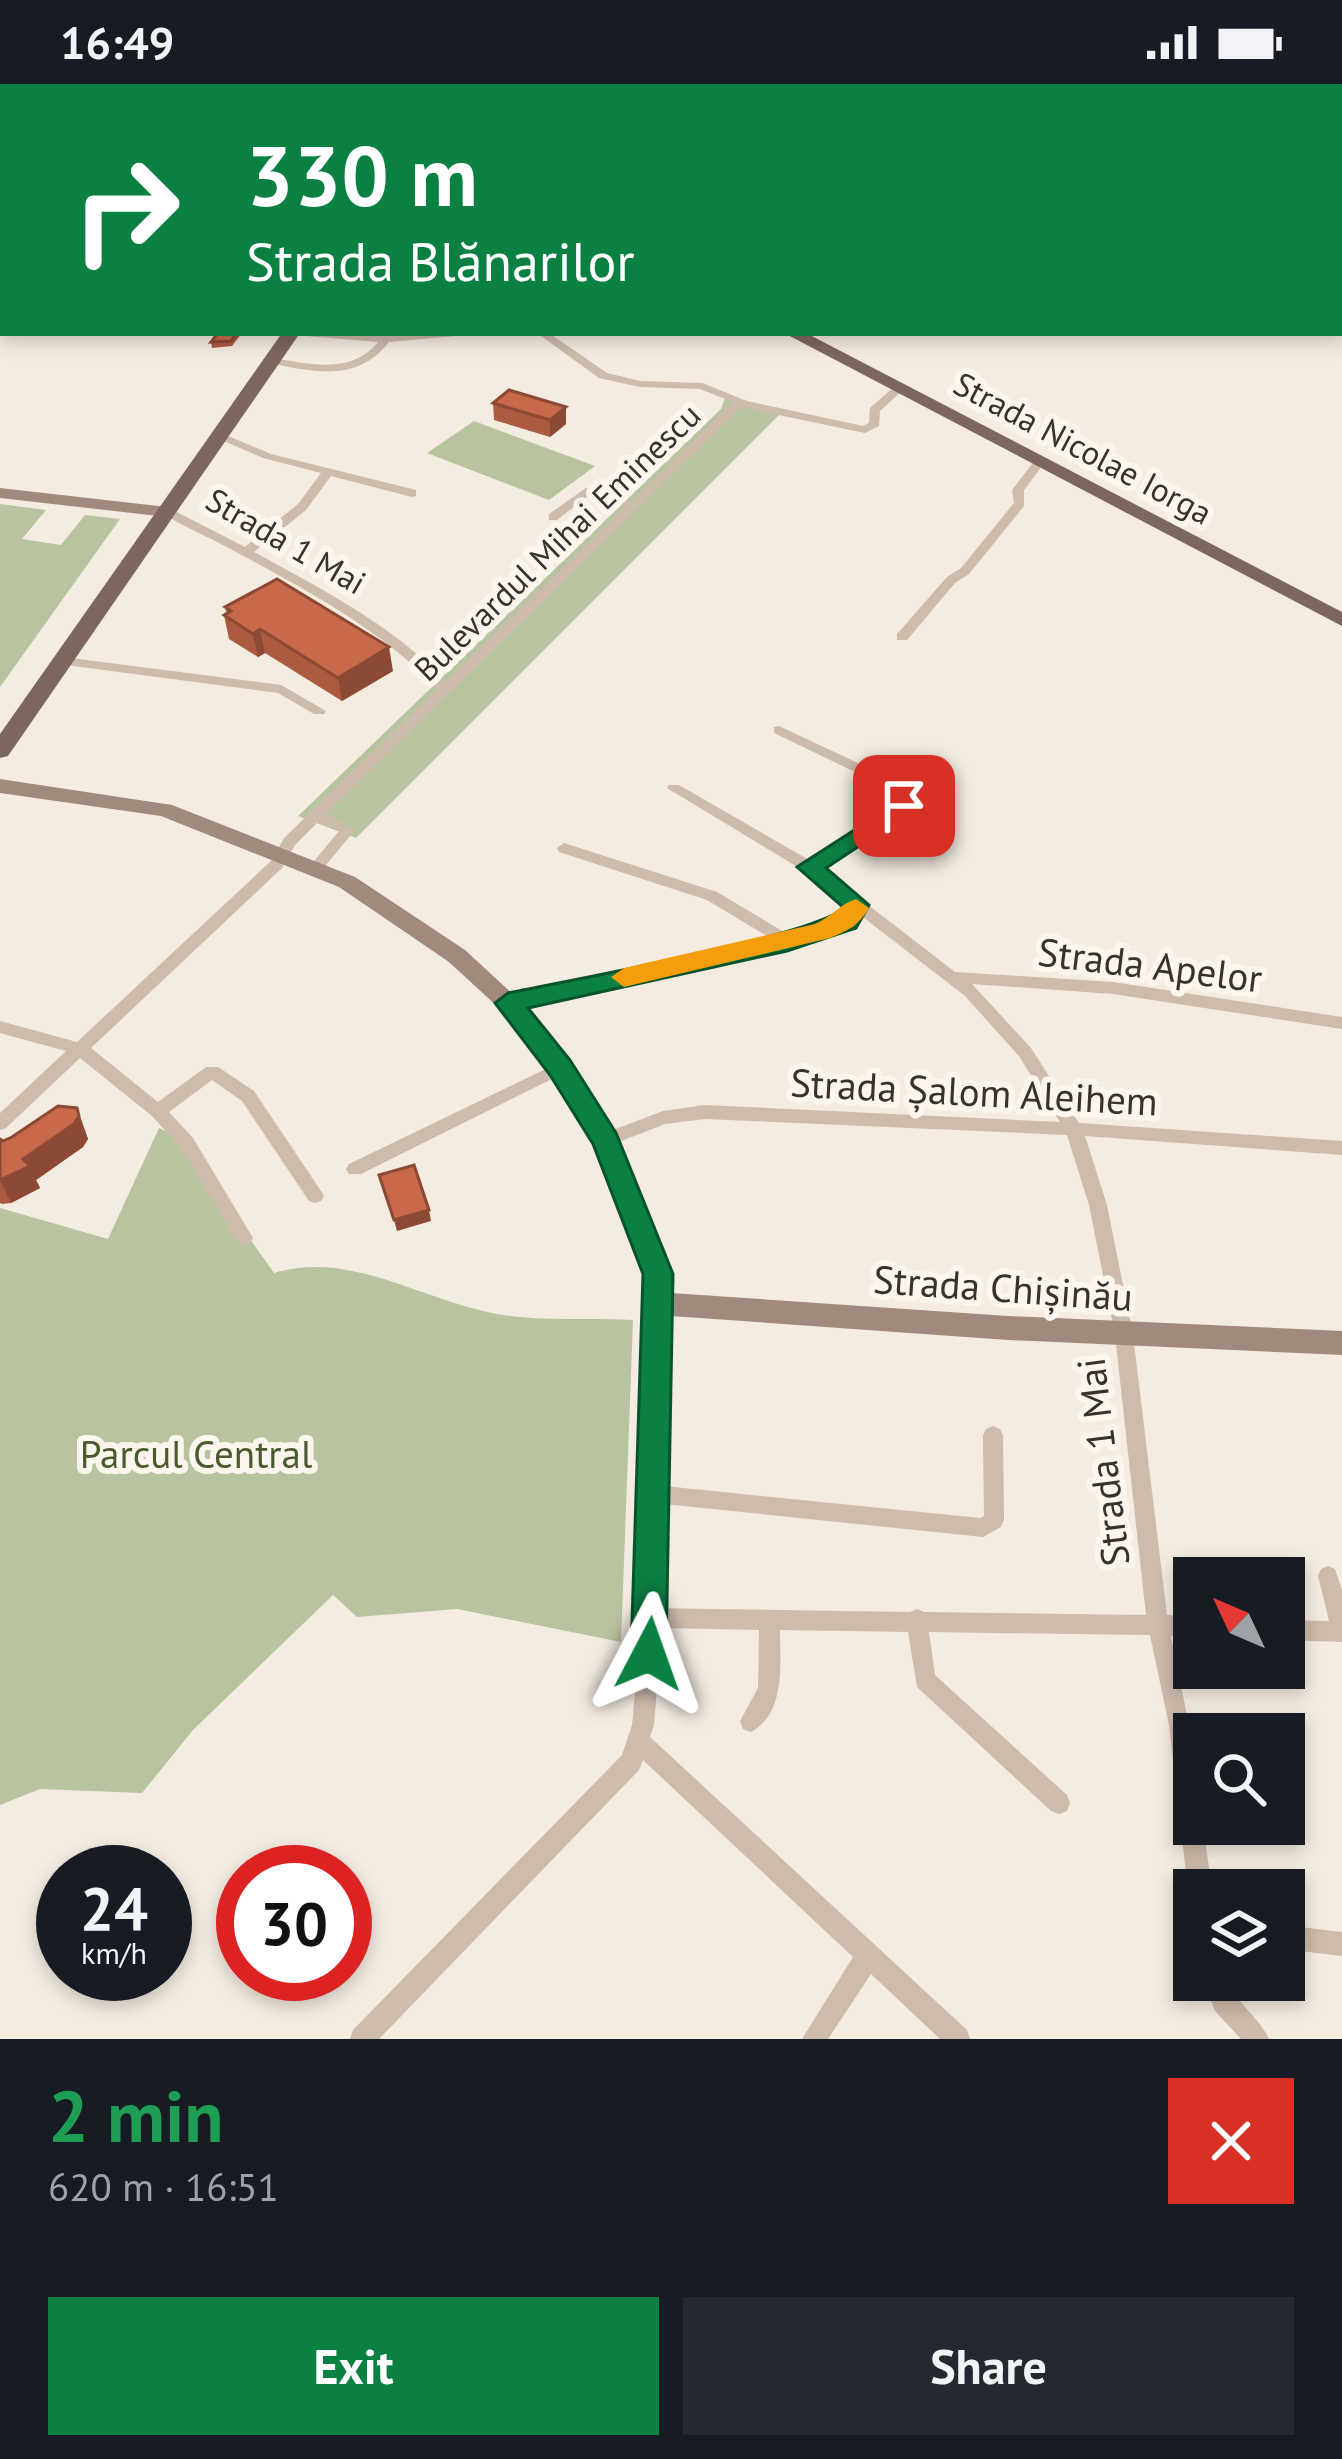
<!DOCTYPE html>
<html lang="en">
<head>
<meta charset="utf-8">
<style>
	body { margin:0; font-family:"PT Sans",sans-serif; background:#242831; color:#f1f3f6; height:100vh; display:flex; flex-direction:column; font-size:45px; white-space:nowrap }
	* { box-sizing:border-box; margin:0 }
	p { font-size:39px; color:#9ea1a6 }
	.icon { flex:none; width:66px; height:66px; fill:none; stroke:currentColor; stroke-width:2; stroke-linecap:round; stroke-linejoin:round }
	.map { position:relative; height:1955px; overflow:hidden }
	.side { display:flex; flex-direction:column; background:#171b24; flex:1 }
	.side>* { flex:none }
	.top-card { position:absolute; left:0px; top:0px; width:1344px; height:252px; box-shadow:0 6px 18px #0003; background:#0b8043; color:#fff; overflow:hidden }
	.needle { width:78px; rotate:314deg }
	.fabs { position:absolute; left:1173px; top:1473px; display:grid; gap:24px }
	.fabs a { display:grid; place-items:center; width:132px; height:132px; border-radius:0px; background:#171b24; box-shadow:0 6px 18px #0003; font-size:60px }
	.speed { position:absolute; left:36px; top:1761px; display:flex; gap:24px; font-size:60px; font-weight:700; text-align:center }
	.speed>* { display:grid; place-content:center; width:156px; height:156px; border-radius:50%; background:#171b24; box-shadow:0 6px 18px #0003; line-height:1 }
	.speed small { font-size:30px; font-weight:400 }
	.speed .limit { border:18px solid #d22; background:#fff; color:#111 }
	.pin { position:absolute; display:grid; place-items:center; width:102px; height:102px; color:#fff; margin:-51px; border-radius:24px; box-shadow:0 6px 18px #0006 }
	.me { position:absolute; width:132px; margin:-66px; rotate:4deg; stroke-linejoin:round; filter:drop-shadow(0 0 9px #0008) }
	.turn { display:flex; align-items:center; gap:42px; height:252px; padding:0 48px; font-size:54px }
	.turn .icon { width:156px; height:156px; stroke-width:2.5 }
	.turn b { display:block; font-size:84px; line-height:102px }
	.round { display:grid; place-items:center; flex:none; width:126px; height:126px; border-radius:0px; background:#242831 }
	.summary { display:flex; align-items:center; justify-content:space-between; height:204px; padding:0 48px }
	h1 { font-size:72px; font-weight:700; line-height:90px; color:#1e9e55 }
	.primary-button { display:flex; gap:24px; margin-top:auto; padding:24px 48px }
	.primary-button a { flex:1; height:138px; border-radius:0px; background:#0b8043; color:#fff; font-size:48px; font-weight:700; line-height:138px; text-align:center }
	.primary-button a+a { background:#242831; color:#f1f3f6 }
	.status { display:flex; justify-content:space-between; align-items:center; height:84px; padding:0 60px; background:#171b24; direction:ltr }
	.status svg { height:33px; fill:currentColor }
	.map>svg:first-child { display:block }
</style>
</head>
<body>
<div class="status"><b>16:49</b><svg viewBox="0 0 49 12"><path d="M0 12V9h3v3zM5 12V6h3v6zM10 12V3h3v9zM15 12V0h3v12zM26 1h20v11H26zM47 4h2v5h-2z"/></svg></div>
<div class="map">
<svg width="1342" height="1955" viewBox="0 0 1342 1955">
	<rect width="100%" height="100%" fill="#f4ebe1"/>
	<!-- green -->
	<path fill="#b8c4a0" d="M725,314L781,329L356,754L298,732L721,325Z
		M474,337L595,382L549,416L427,369Z
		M0,420L46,426L22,455L61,461L85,431L120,435L0,603Z
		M159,1044L178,1053L274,1189C346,1167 414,1211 483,1227C529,1239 585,1233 633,1236L621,1558L457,1525L357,1533L333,1511L193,1646L142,1709L40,1705L0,1721V1124L108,1155Z"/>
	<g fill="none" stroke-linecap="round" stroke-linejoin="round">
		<!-- street -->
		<path fill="#cdbbac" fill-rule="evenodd" d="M3,240V246L0,247V241Z
			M301,249L386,252L461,249L456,252L389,258C357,299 315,288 269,279L268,277L273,274C310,280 351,291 378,258L306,252Z
			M537,249H549L607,289L640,297L702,299L747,317L863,342L869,339L870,324L894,303L904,305L880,327L879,342L865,349L741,323L326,730L355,746L321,787L316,788L309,783L339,747L318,738L295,761L282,784L91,964L158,1018L206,983H218L254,1007L321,1107L324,1112L321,1117L315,1119L309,1117L242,1017L212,996L169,1028L193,1054L253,1154L250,1159L244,1161L238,1159L181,1064L152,1032L80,974L6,1044L0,1046V1029L66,967L0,949V937L77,958L271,777L284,754L436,607C396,551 281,492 219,459C200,449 178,440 161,428L171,425L245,463L298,420L321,389L263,374L217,354L215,352L221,349L271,370L416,406V412L412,413L331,392L306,426L254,468C309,498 408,549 444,599L626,423L588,412L557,436H549V430L586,404L632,417L733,318L700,305L640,303L599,294Z
			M1035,376L1045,378L1024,406V422L969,490L955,499L907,556H897V550L947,493L961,484L1014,419L1012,406Z
			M63,573L281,601L326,627L324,630H314L278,609L58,580L56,577Z
			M779,642L892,695L914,712L916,715L914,718L819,783L955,888L1113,898L1342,933V945L1113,910L972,900L1031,964L1079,1039L1342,1057V1071L1085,1052L1107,1121L1133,1251L1167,1531L1194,1532V1552H1171L1194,1666V1740H1203L1212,1806H1194V1815L1188,1806L1169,1641L1150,1551L929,1548L935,1591L1067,1711L1070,1719L1067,1727L1059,1730L1051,1727L917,1603L908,1548L780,1546C780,1580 786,1629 751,1648L743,1645L740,1637L758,1604L759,1546L662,1544L654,1641L650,1653L967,1946L970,1955H940L871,1890L828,1955H802L853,1873L643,1676L639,1686L379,1955H350L353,1946L622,1671L632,1641L642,1534L645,1527L652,1524L910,1528L917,1525L924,1528L1146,1531L1115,1251L1089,1121L1067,1051L705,1035L665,1040L606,1063L600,1061L597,1056L600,1051L663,1027L705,1021L1060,1038L1019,972L965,912L859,830L852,841L787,863L508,925L500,919L508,913L772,855L707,816L559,768L557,764L564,759L717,808L789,851L842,833L849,822L804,787L667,704L669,701H679L809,776L899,715L882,701L774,649V643Z
			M560,978L566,980L568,984L566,988L361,1090H349L346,1085L349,1080Z
			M993,1342L1000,1345L1003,1351L1004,1436L1001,1443L983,1453L654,1419L647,1416L644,1410L647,1404L654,1401L980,1434L984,1432L983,1351L986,1345Z
			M1328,1482L1335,1485L1342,1506V1558L1284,1556V1536L1329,1537L1318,1492L1321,1485Z
			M1284,1841L1342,1848V1872L1284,1865Z
			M1203,1896H1227C1236,1919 1259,1933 1269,1955H1241L1215,1927Z"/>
		<!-- secondary -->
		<path fill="#a18a7d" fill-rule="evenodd" d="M0,404L167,423L176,428L167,433L0,414Z
			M0,695L172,721L355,793L465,866L516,913L557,964L615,1049L671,1190V1209L1008,1232L1342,1247V1271L1008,1256L671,1232L667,1534L663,1544L652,1549L641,1544L637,1534L645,1190L595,1059L541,976L500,925L449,878L339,803L161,732L0,709Z"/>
		<!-- primary -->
		<path fill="#7d675c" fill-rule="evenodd" d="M282,249H300L8,672L0,674V650Z
			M784,249H806L1342,528V542Z"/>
	</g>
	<!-- wall -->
	<path fill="#ac5a40" d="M279,0H343L340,3H279Z
		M242,249L232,262L212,264L211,258Z
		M493,319L566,340L550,353L494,336Z
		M225,523L393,587L342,617L265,569L258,573L229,555L224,531L227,530Z
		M77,1024L88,1055L83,1063L36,1096L40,1104L11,1119L2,1120L0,1119V1055L3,1057Z"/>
	<!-- shaded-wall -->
	<path fill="#8c4a34" d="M566,323V340L550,353V336Z
		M260,545L265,569L258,573L253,550Z
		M389,563L393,587L342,617L338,594Z
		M77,1024L88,1055L83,1063L36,1096L40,1104L11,1119L0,1096Z
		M429,1126L431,1137L397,1147L394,1136Z"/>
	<!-- building -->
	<path fill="#c8694b" stroke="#8c4a34" stroke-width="3" d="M300,0H329L326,3H308Z
		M218,249H237L231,257L211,258Z
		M509,306L566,323L550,336L493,319Z
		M277,495L389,563L338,594L260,545L253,550L224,531L231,527L225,523Z
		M58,1022L77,1024L79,1032L74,1040L23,1075L30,1082L0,1096V1055L3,1057L12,1053Z
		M414,1081L429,1126L394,1136L379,1091Z"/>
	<!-- route -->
	<path fill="#0b8043" stroke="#07532c" stroke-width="3" d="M904,714L912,716V727L826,784L869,821L856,844L787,867L528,924L570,976L616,1049L673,1190L666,1570L661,1582L649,1587L636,1582L631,1570L643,1190L593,1060L550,991L495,919L508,909C556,899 826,850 843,823L797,783Z"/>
	<!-- slow -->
	<path fill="#f59e0b" d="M856,815L869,824C858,842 849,846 830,854L624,903L611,893L624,884L815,840C831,833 842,819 856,815Z"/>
	<g text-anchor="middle" stroke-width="12" stroke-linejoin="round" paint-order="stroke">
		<!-- far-street labels -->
		<g font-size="33" fill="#3b302b" stroke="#fbf5ee">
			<text transform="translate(1083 364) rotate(28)" y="12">Strada Nicolae Iorga</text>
			<text transform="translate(286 457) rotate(30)" y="12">Strada 1 Mai</text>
			<text transform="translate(557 458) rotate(-44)" y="12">Bulevardul Mihai Eminescu</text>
		</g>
		<!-- street labels -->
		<g font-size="39" fill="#3b302b" stroke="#fbf5ee">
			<text transform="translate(1150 881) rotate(7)" y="14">Strada Apelor</text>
			<text transform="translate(974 1008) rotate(3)" y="14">Strada Șalom Aleihem</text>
			<text transform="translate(1003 1204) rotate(4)" y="14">Strada Chișinău</text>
			<text transform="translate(1103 1378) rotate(-97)" y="14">Strada 1 Mai</text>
		</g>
		<!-- park labels -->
		<g font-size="39" fill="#4a5a2e" stroke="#fbf5ee">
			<text x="196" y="1384">Parcul Central</text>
		</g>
	</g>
</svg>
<div class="fabs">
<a><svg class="needle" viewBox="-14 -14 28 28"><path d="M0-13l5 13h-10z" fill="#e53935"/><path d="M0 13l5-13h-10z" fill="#9ea1a6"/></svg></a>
<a><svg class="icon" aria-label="search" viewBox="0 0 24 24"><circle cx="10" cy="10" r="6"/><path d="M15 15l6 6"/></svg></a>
<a><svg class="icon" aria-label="layers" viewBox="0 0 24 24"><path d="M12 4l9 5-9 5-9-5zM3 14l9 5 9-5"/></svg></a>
</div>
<div class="speed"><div>24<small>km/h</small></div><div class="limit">30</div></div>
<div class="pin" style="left:904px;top:722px;background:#d93025"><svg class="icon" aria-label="arrive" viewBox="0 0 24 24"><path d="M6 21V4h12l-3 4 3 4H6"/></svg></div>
<svg class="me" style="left:649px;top:1570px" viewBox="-20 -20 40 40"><path d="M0-17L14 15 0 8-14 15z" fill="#0b8043" stroke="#fff" stroke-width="4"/></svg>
<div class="top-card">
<div class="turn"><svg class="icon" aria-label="right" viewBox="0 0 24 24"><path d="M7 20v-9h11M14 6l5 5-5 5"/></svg><div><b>330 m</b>Strada Blănarilor</div></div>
</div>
</div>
<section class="side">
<div class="summary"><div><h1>2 min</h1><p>620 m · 16:51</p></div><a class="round" style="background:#d93025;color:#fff"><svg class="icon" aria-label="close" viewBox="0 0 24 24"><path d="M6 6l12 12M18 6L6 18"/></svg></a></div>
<div class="primary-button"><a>Exit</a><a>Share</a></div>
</section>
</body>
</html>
